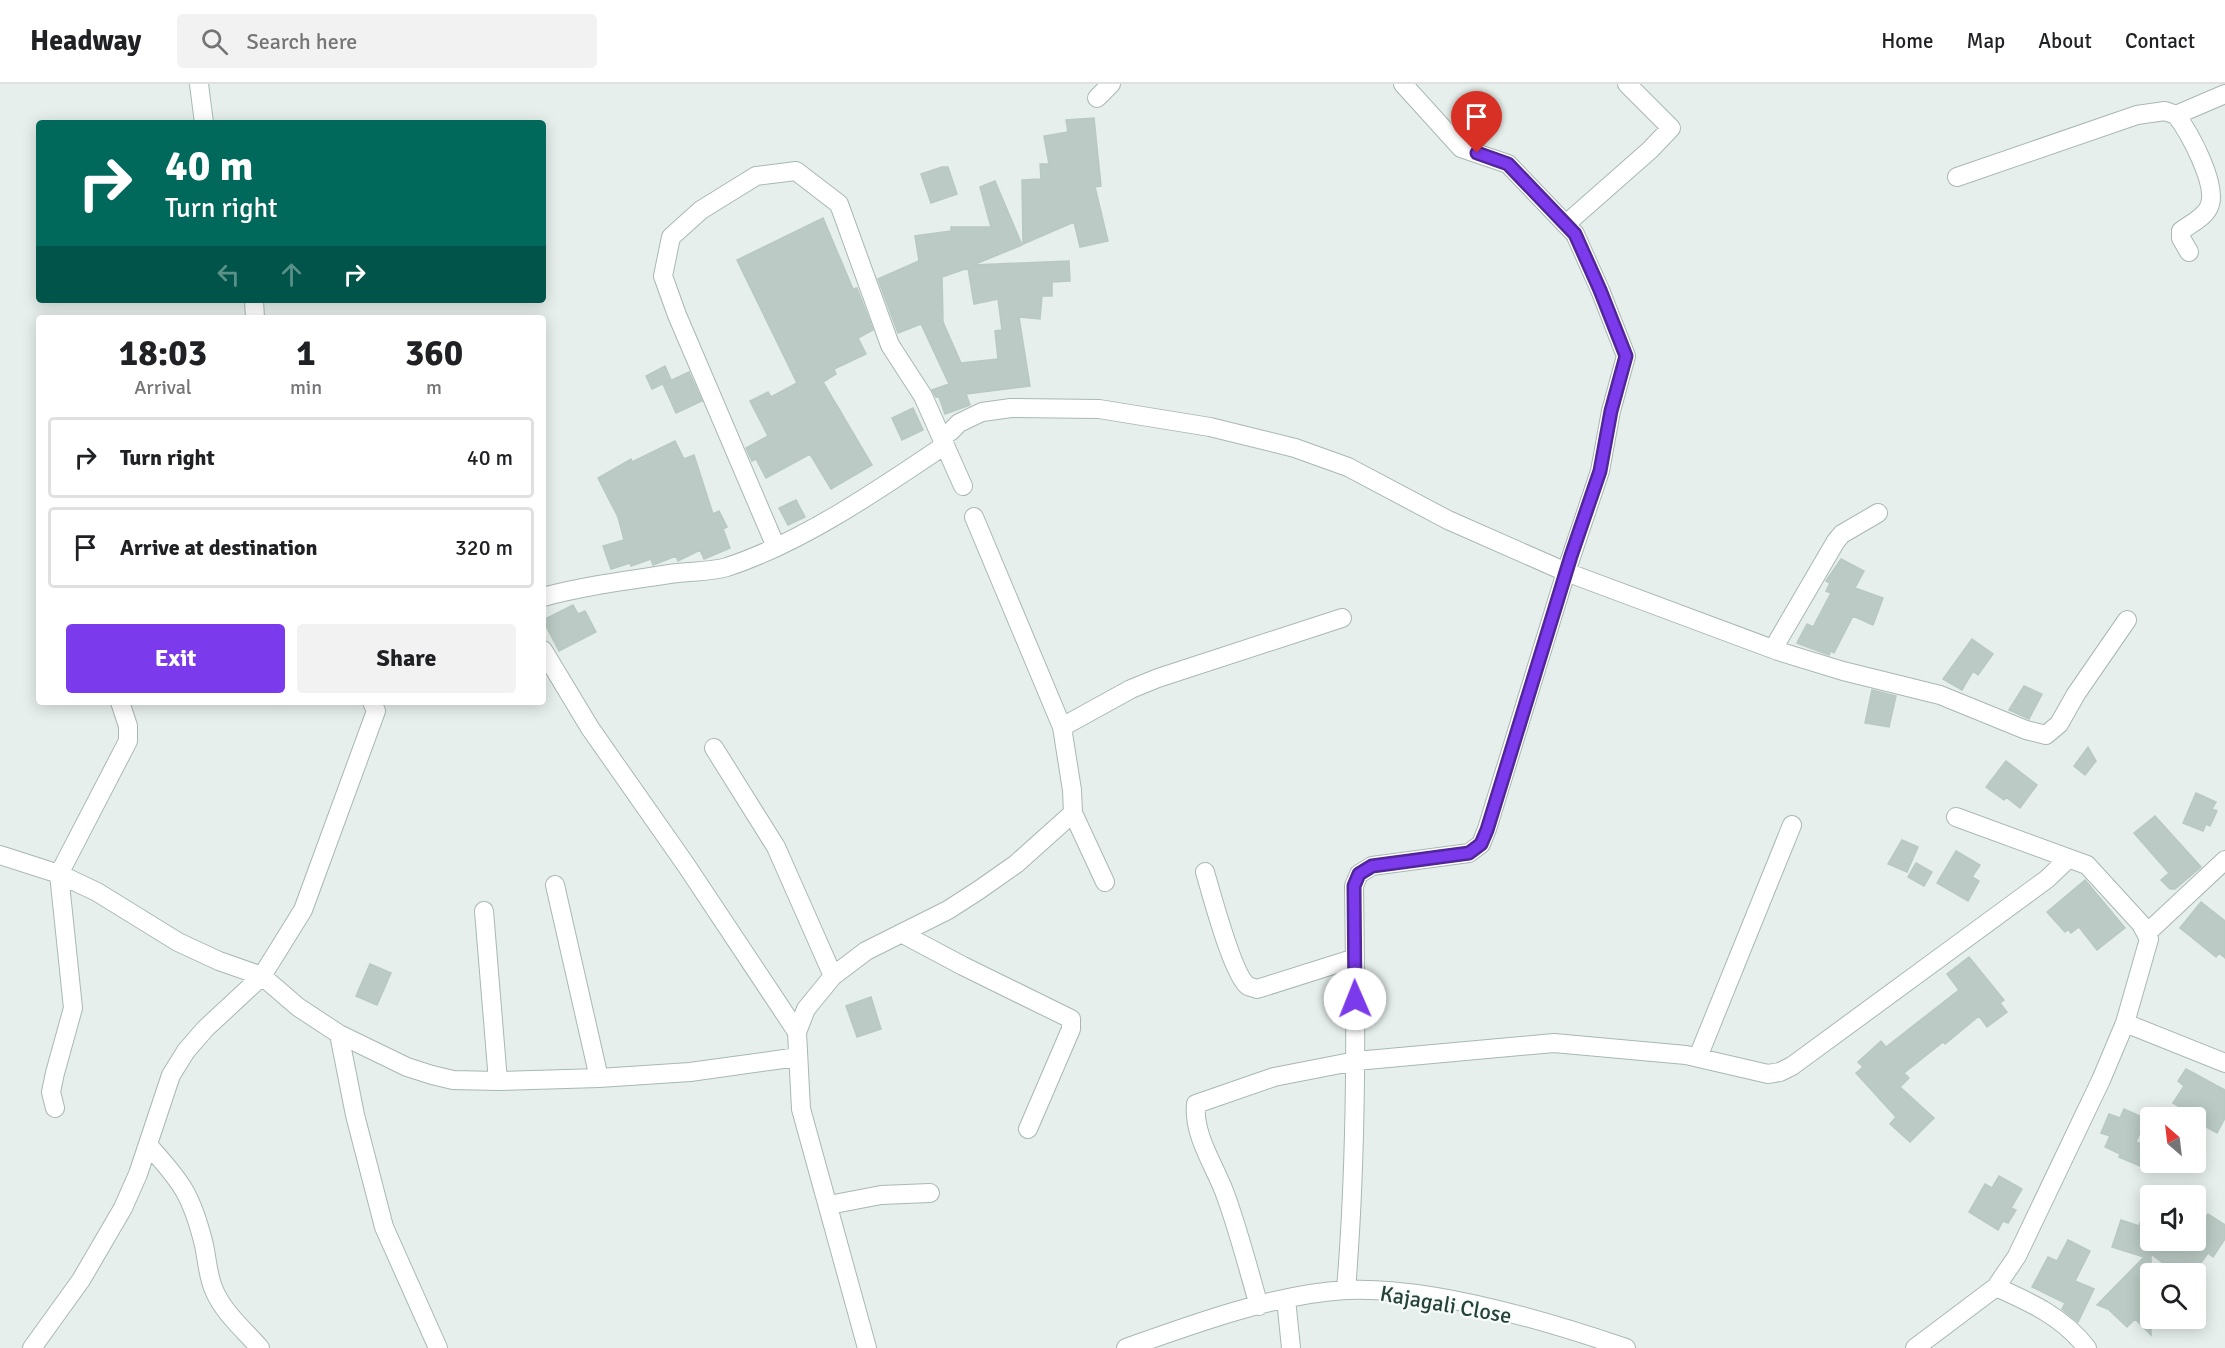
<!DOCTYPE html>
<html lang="en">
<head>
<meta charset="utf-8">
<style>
	body { margin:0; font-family:Signika,sans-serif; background:#f2f2f2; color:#202124; height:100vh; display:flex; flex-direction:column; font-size:22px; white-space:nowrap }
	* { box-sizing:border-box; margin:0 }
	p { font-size:20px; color:#757577 }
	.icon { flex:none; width:33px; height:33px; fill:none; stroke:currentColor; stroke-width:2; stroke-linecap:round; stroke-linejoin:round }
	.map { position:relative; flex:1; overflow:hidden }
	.drawer { position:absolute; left:36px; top:231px; width:510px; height:390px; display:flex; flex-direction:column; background:#fff; border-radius:6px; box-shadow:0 3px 15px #0003 }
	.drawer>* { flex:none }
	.banner { position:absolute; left:36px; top:36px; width:510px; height:183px; border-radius:6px; box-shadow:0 3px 15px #0003; background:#00695c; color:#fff; overflow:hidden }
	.needle { width:39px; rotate:332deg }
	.buttons { position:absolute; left:2140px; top:1023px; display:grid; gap:12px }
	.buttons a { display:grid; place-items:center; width:66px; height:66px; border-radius:6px; background:#fff; box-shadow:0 3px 15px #0003; font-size:30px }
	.pin { position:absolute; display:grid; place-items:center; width:51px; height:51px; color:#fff; margin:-62px -26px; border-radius:50% 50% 50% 0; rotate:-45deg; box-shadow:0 0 6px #0007 }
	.pin .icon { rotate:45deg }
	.me { position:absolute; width:66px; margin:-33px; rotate:359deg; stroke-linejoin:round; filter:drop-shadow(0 0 4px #0008) }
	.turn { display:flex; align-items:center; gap:21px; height:126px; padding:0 30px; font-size:27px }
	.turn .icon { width:78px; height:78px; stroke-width:2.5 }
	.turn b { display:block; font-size:42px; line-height:51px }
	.lanes { display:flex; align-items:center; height:57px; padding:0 30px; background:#0003; justify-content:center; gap:30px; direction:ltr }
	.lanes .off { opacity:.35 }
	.eta { display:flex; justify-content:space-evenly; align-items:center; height:102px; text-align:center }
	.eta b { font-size:36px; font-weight:800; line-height:42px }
	.primary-button { display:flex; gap:12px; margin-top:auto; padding:12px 30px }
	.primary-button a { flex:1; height:69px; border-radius:6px; background:#7c3aed; color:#fff; font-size:24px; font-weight:800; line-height:69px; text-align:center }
	.primary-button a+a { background:#f2f2f2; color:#202124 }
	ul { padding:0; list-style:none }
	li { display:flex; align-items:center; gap:18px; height:81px; margin:0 12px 9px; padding:0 18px; border:3px solid #e0e0e0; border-radius:6px }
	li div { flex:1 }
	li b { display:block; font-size:22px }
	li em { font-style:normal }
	header { display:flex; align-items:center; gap:36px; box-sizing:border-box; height:84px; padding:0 30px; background:#fff; border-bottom:2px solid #e0e0e0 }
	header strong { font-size:28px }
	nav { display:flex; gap:33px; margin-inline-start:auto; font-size:21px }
	.search { width:420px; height:54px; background:#f2f2f2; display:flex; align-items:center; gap:15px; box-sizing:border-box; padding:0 21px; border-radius:6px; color:#757577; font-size:22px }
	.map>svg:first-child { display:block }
</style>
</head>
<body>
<header>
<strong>Headway</strong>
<div class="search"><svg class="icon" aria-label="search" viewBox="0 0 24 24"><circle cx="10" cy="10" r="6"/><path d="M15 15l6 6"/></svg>Search here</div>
<nav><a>Home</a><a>Map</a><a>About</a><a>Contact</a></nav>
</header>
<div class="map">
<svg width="2225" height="1264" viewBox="0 0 2225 1264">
	<rect width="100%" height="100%" fill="#e6efeb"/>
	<!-- building -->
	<path fill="#bbcac4" stroke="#b8c9c2" stroke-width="1.5" fill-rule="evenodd" d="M1094,34L1101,102L1095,103L1108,157L1080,163L1074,138L1023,160L1022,96L1041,95L1040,80H1049L1044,52L1068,48L1066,36Z
		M942,83H948L957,110L931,119L921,90Z
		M995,97L1022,161L973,181L1069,177L1070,197L1052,198V212H1042L1040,235L1019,233L1030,302L966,310L970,321L945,330L939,313H936L932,306L949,300L921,240L898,249L878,195L919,177L915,152L951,147V143H991L980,103ZM968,184L974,220L998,215L1002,246L995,247L998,275L961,279L943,238L942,193Z
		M823,134L853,205L857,204L873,246L858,254L866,270L834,285L836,290L823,298L872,381L831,405L810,370L766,394L756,375L752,377L746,364L768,352L750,317L768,308L771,313L797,299L737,176Z
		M665,282L671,296L652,305L646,292Z
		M689,288L702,317L676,329L663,300Z
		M913,324L923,346L902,356L892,334Z
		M675,357L684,375L694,371L713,430L719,427L727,443L723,445L730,464L704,475L700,466L678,477L676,472L653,481L651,475L631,482L630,479L611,485L603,462L624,456L618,433L598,394L631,375L632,378Z
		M796,416L805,433L788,441L779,424Z
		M1841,475L1864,487L1855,504L1883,514L1873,541L1853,532L1834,569L1831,567L1829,571L1797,559L1807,540L1813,543L1831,509L1826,507L1830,499L1826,497Z
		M573,521L578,530L585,527L596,548L559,567L543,536Z
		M1972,555L1993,570L1978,591L1973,587L1962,606L1943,595Z
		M2024,602L2042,610L2029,635L2009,626Z
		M1872,606L1896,612L1889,643L1865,639Z
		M2088,663L2096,677L2085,691L2074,682Z
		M2006,677L2037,701L2020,724L2006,713L2004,716L1986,703Z
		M2196,709L2216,718L2212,725L2217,727L2210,742L2206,740L2203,747L2183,739Z
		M2155,732L2201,783L2175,805H2170L2161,796L2169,789L2134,749Z
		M1902,756L1918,763L1907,788L1888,780Z
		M1956,767L1980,781L1972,793L1979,797L1968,817L1937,799Z
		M1916,779L1932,788L1924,802L1908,793Z
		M2085,796L2125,844L2097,866L2079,843L2071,849L2068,845L2065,848L2047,828Z
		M2201,818L2225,837V874L2219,869L2216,873L2180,844Z
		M1969,873L2004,916L2000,919L2007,928L1987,943L1979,932L1945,960L1943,958L1904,989L1909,994L1900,1003L1934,1034L1910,1058L1890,1040L1896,1033L1856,989L1863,983L1858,978L1881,957L1886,963L1959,906L1947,890Z
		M370,880L391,889L377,921L356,912Z
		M871,913L881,945L857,953L846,922Z
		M2186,985L2225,1006V1034L2217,1049L2196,1037V1033L2173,1019L2184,1002L2178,997Z
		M2124,1025L2146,1035L2136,1058L2149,1063L2140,1082L2119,1073L2120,1070L2105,1063L2110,1052L2101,1049L2109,1030L2120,1034Z
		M1999,1092L2022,1105L2011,1124L2016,1126L2008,1139L2003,1137L1998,1146L1969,1128L1985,1100L1992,1104Z
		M2149,1115H2151V1156H2196V1135L2202,1139L2208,1130L2225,1141V1155L2213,1173L2208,1169L2193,1190H2188L2172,1178L2168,1183L2151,1170V1251L2135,1235L2127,1243L2108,1225L2097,1221L2144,1173L2112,1163L2121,1136L2139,1142Z
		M2068,1156L2090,1167L2075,1197L2094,1205L2078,1238L2062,1225L2065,1219L2032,1203L2048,1173L2057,1177Z"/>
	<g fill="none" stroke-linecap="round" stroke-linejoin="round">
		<defs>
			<path id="minor" d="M199,0L204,39
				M1097,14L1111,0
				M2176,31C2189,48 2219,102 2209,123C2204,134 2190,140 2181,147V154L2189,168
				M1957,93L2137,31L2165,27L2176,31L2225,10
				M1566,140L1650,66L1671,44L1627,0
				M254,216L255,234
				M950,348L959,339L982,328L1011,324L1099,325L1210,343L1295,364L1348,383L1448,436L1566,488L1778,567L1843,587L1940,611L2026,646L2046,651L2059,640L2076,610L2127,536
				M776,463L677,231L663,192L671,153L701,126L756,92L796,87L839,120L890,261L923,312L963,402
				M543,513C587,501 632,496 677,489C694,487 710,488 727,483C801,459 880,405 945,361
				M1773,565L1836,457L1842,450L1878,429
				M543,566L590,644L686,781L797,948
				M1062,643L1131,605L1158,594L1342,534
				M714,664L776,763L833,892
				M1073,729L1105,798
				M0,771L59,790L97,808L178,858L219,877L262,892L298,923L339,950L407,983L432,991L453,996L498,997L599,994L690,988L798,973
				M1205,788C1211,808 1233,892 1248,902C1249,903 1255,904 1257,905L1355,874
				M555,801L599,994
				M484,827L498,997
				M901,849L963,882L1071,935V945L1028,1045
				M2147,849L2225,776
				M2125,939L2225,979
				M339,950L355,1031L384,1143L438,1264
				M1698,973L1792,741
				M55,1024L51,1008L55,989L73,924L59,790L128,657V642L120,618
				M148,1061C182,1098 192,1112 204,1161C207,1175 208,1193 214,1206C223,1228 245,1247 260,1264
				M829,1121L881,1111L930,1109
				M1996,1203C2030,1218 2063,1233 2087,1264
				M1346,1206C1357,1071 1356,937 1354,802L1359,790L1372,782L1469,769L1481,760L1487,745L1566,488L1600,387L1611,327L1626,272L1600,206L1575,150L1508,80L1461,64L1403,0
				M1286,1215L1291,1264
				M1259,1222C1248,1184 1238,1144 1224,1107C1213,1079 1193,1050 1196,1020L1274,993L1356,977L1554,959L1686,971L1768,990L1780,988L1792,982L2047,795L2068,775
				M32,1264L81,1196L123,1124L138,1090L171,991L186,967L205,945L262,892L303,826L376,627L372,618
				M867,1264L801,1025L797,948L806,925L833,892L866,867L948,826L979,806L1016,780L1073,729L1072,706L1062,643L974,433
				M1126,1264C1193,1240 1275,1210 1346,1206C1430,1202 1547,1237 1626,1264
				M1915,1264L1996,1203L2017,1172L2101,996L2125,939L2149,855L2141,840L2087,781L1956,733"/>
		</defs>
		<!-- minor casing -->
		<use href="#minor" stroke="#a8b8b2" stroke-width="20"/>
		<!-- minor -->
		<use href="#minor" stroke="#fff" stroke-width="18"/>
	</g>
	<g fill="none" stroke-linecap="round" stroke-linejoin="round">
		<defs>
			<path id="route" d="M1355,915L1354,802L1359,790L1372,782L1469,769L1481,760L1487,746L1571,472L1600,387L1611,327L1626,272L1600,206L1575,150L1508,80L1477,69"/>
		</defs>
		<!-- route casing -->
		<use href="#route" stroke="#51269a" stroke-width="15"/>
		<!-- route -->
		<use href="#route" stroke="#7c3aed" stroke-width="10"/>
	</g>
	<g text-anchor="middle" stroke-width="4.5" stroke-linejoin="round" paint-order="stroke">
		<!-- street labels -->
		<g font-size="22" fill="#24423a" stroke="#f7fbf9">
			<text transform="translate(1446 1220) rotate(10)" y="8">Kajagali Close</text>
		</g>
	</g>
</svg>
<div class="buttons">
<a><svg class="needle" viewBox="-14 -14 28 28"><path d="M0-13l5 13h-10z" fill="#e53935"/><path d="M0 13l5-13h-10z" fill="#757577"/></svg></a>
<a><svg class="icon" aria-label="sound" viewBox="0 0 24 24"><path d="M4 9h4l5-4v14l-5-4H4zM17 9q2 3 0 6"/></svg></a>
<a><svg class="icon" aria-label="search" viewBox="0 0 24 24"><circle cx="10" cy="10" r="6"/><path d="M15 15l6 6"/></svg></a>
</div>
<div class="pin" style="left:1477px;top:69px;background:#d93025"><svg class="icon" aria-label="arrive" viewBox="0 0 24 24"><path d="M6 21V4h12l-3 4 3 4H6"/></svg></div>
<svg class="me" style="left:1355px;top:915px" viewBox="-20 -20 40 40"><circle r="19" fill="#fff"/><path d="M0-13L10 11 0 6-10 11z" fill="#7c3aed"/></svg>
<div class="banner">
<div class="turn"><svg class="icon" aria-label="right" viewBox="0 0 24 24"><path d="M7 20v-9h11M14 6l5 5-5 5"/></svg><div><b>40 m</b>Turn right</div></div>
<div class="lanes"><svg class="icon off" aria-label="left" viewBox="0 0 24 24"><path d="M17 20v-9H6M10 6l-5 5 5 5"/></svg><svg class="icon off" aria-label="ahead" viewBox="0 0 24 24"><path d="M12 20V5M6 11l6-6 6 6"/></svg><svg class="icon" aria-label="right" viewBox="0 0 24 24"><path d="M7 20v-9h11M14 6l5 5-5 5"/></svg></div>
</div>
<section class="drawer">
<div class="eta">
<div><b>18:03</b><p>Arrival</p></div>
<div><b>1</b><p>min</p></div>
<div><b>360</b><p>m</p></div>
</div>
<ul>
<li><svg class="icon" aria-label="right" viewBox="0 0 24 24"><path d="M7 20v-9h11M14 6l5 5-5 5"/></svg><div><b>Turn right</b></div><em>40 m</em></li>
<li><svg class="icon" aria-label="arrive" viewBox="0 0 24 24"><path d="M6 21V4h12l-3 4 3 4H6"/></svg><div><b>Arrive at destination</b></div><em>320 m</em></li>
</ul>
<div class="primary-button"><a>Exit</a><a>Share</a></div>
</section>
</div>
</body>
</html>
